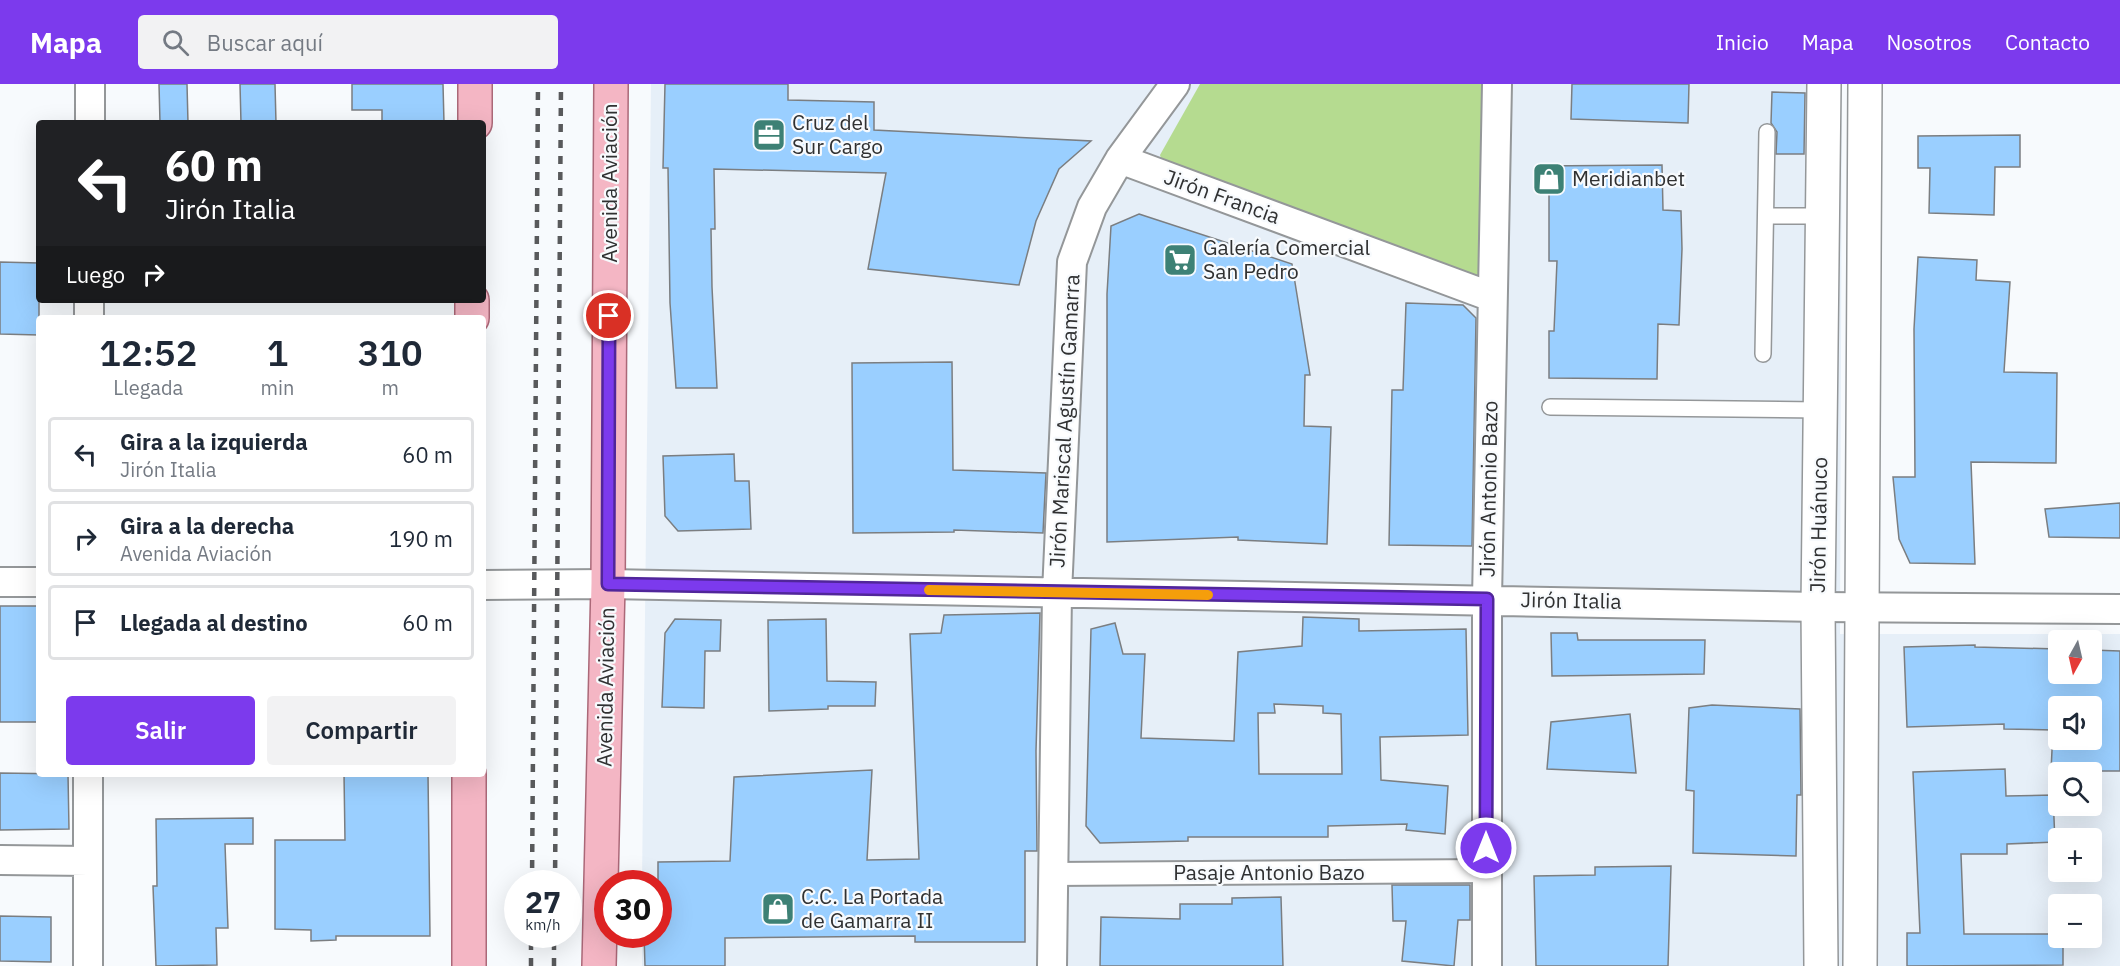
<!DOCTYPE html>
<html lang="es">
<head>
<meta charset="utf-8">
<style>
	body { margin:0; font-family:"IBM Plex Sans",sans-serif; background:#f2f2f3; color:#1f2937; height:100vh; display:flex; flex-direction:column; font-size:22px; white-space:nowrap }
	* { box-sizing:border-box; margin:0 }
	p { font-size:20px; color:#747a83 }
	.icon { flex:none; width:33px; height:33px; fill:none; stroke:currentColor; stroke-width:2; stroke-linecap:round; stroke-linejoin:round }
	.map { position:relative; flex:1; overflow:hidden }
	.sheet { position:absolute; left:36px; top:231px; width:450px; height:462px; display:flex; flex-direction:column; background:#fff; border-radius:6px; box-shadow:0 6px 24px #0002 }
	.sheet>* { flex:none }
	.hud { position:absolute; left:36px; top:36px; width:450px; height:183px; border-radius:6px; box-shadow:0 6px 24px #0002; background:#202124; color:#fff; overflow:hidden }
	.needle { width:39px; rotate:188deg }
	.fabs { position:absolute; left:2048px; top:546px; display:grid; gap:12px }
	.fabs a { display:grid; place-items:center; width:54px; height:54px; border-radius:6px; background:#fff; box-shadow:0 6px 24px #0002; font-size:30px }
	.speed { position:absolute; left:504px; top:786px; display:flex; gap:12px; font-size:30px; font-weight:700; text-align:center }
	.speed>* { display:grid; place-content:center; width:78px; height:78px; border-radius:50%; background:#fff; box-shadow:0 6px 24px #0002; line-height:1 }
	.speed small { font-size:15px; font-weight:400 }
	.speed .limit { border:9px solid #d22; background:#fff; color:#111 }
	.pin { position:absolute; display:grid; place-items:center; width:51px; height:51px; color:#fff; margin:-26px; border:3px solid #fff; border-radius:50%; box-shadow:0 2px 6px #0007 }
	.me { position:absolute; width:66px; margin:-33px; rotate:0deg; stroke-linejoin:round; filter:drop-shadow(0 0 4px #0008) }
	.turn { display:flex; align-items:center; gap:21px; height:126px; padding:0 30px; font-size:27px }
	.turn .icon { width:78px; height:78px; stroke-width:2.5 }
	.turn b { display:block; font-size:42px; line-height:51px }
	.then { display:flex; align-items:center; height:57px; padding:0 30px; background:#0003; gap:12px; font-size:22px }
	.eta { display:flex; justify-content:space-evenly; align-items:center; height:102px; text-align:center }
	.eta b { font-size:36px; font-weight:600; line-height:42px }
	.cta { display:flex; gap:12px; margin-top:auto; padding:12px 30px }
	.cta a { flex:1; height:69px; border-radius:6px; background:#7c3aed; color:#fff; font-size:24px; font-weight:600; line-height:69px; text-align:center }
	.cta a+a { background:#f2f2f3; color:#1f2937 }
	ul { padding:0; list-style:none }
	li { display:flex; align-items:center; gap:18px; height:75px; margin:0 12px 9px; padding:0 18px; border:3px solid #e0e1e3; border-radius:6px }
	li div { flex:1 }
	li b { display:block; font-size:22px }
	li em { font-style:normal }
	header { display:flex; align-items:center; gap:36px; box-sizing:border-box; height:84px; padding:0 30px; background:#7c3aed; color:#fff }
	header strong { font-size:28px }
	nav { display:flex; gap:33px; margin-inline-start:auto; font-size:21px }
	.search { width:420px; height:54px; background:#f2f2f3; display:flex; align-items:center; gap:15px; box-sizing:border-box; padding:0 21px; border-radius:6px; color:#747a83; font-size:22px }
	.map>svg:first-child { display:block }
</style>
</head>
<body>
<header>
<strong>Mapa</strong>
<div class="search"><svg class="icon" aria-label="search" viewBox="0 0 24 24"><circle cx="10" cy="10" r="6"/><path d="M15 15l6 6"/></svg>Buscar aquí</div>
<nav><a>Inicio</a><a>Mapa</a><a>Nosotros</a><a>Contacto</a></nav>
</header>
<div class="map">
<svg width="2120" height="882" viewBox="0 0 2120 882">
	<rect width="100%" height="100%" fill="#f7fafd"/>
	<!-- built -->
	<path fill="#e6eff8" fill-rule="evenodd" d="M651,0H1842L1840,550H2120V882H642V851L658,850V800L642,799ZM2058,556H2091V590H2058ZM2058,622H2091V656H2058ZM2058,688H2091V722H2058ZM2058,754H2091V788H2058ZM2058,820H2091V854H2058Z"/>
	<!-- green -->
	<path fill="#b5db90" d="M1200,0H1491L1488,201L1163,80L1160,71Z"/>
	<!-- building -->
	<path fill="#9acfff" stroke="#7b7e81" stroke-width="1.5" fill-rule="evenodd" d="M159,0H187L188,39H160Z
		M240,0H275L276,39H241Z
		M352,0H443L444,39H382V26H352Z
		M665,0H788V16L874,18V46L1091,57L1059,85L1036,137L1019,201L868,185L886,89L714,85L715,145H711L712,203L717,304H676L670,219L668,84H663Z
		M1572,0H1689L1688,39L1571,35Z
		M1772,8L1805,9L1804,70H1776L1777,48L1771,39Z
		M2020,51V83H1995L1994,131L1929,129L1930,84H1918V52Z
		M1662,81L1663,126L1681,127L1682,165L1679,241L1658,240L1657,295L1549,294V247H1554L1557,177H1549V110H1539V82Z
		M1139,130L1292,180L1310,291H1305L1304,342L1331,343L1327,460L1238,456V453L1107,458V210L1111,142Z
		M1918,173L1977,176L1976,196L2010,198L2004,288L2057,289L2056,379L1971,378L1975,480L1910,479L1899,455L1893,393H1915L1914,245Z
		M0,178L39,179V251L0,250Z
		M1406,219L1463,221L1476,234L1472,462L1389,461L1392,306H1403Z
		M952,278L953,386L1046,389L1043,449L954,446V448L853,449L852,279Z
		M734,370L735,397H749L751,445L678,447L665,432L663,372Z
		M2120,419V454L2049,453L2045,425Z
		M0,522H39V638H0Z
		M1040,529L1036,667L1037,767H1025V858H915V852L725,854V882H645L644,850H658V778L730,777L734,693L872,686L867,776L919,775L910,550L941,549L944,531Z
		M1303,533L1359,535V547L1466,545L1468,651L1380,653L1381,696L1448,702L1445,750L1406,746L1407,740L1328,742V753H1188V757L1100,759L1086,742L1091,545L1115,539L1123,570H1145L1141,654L1234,657L1238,568L1302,562ZM1274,620L1323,622V629L1341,630L1342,690H1259L1258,629H1275Z
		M675,535L721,536L720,567H705L704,624L662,623L665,549Z
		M826,535L827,597L876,598L875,622H828V625L769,627L768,536Z
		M1551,549H1577L1578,556H1705L1704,590L1552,592Z
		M1975,561V563L2058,565V590H2091V566L2120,567V687H2051L2053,646L2004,645V640L1907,643L1904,563ZM2058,622H2091V656H2058Z
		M1712,621L1800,625L1801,711H1797L1796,772L1693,769L1694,707L1686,706L1689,624Z
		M1630,630L1636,689L1547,685L1551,638Z
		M2005,685L2006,712L2053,711L2055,758L2007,760V770H1961L1964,850H2058V854H2063V881L1907,882V849H1920L1913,688Z
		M0,689L68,690L69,745L0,746Z
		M344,690H428L430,852H336V856L311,857V846L275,845V756H345Z
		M253,734V760H225L228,844H216L217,881L156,882L153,802H157L156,735Z
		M1671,782L1668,882H1536L1534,792L1595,791V783Z
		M1392,801H1470V836H1458L1454,882L1402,877L1406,837H1393Z
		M1281,813L1283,882H1100L1101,833L1180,835V820H1232V814Z
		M0,832L51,833V878L0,877Z"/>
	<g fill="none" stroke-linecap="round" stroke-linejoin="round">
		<defs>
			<path id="service" d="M1767,132H1822
				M1763,270L1767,48
				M1550,323L1820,326"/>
			<path id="pedestrian" d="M1052,790L1486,787"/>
			<path id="minor" d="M90,39V0
				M1120,75L1492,213
				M89,234V216
				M0,498H39
				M483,501L608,500L1818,523L2120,525
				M0,776L88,777
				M88,882V690
				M1052,882L1057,509L1072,178L1092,123L1120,75L1175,0
				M1487,882V515L1497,0"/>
			<path id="tertiary" d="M1821,882L1818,523L1824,0
				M1860,882L1865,0"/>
			<path id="primary" d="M475,39V0
				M472,234V216
				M469,882V690
				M599,882L608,500L611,0"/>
		</defs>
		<!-- service casing -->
		<use href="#service" stroke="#949799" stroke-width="18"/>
		<!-- pedestrian casing -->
		<use href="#pedestrian" stroke="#949799" stroke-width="26"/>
		<!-- minor casing -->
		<use href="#minor" stroke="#949799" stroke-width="32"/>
		<!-- tertiary casing -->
		<use href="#tertiary" stroke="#949799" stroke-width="36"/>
		<!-- primary casing -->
		<use href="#primary" stroke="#ab6878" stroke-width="36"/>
		<!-- service -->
		<use href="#service" stroke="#fff" stroke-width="15"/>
		<!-- pedestrian -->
		<use href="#pedestrian" stroke="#fff" stroke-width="22"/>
		<!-- minor -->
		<use href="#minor" stroke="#fff" stroke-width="28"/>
		<!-- tertiary -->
		<use href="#tertiary" stroke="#fff" stroke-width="33"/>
		<!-- primary -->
		<use href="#primary" stroke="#f4b6c4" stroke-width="33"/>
		<!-- rail -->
		<path stroke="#58595b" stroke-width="4.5" stroke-dasharray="8 8" stroke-linecap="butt" d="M532,800L538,0
			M555,800L561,0
			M531,882V850
			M554,882V850"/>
	</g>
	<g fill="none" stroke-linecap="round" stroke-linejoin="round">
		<defs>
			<path id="route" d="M609,232L608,500L1487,515L1486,764"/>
		</defs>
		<!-- route casing -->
		<use href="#route" stroke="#51269a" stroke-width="15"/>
		<!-- route -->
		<use href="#route" stroke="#7c3aed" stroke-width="10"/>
		<!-- slow -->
		<path stroke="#f59e0b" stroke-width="10" d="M929,506L1208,511"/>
	</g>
	<!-- icons -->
	<defs>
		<symbol id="office-square" viewBox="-11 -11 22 22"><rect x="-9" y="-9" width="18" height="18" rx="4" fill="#3d8175" stroke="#f7fafd"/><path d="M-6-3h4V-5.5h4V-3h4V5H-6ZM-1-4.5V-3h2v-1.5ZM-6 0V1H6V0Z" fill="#fff"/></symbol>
		<symbol id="shop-square" viewBox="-11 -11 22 22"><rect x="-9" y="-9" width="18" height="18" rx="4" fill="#3d8175" stroke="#f7fafd"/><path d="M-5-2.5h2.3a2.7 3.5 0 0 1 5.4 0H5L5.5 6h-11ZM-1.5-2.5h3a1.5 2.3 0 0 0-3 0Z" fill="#fff"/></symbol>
		<symbol id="supermarket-square" viewBox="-11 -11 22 22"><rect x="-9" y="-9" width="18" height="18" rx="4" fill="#3d8175" stroke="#f7fafd"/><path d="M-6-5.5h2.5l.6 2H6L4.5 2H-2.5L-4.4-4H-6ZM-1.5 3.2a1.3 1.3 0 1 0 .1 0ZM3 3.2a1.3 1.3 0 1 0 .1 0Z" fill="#fff"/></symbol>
	</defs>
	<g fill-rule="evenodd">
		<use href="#office-square" x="750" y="32" width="38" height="38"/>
		<use href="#shop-square" x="1530" y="76" width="38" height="38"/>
		<use href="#supermarket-square" x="1161" y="157" width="38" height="38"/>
		<use href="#shop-square" x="759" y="806" width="38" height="38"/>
	</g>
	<g text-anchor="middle" stroke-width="4.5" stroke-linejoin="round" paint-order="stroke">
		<!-- poi labels -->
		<g font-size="21" fill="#303132" stroke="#f7fafd" text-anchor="start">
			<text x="792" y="46">Cruz del<tspan x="792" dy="24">Sur Cargo</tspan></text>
			<text x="1572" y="102">Meridianbet</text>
			<text x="1203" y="171">Galería Comercial<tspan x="1203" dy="24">San Pedro</tspan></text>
			<text x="801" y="820">C.C. La Portada<tspan x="801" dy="24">de Gamarra II</tspan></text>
		</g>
		<!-- street labels -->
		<g font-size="21" fill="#303132" stroke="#f7fafd">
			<text transform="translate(610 99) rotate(-90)" y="7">Avenida Aviación</text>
			<text transform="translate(1222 113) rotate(20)" y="7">Jirón Francia</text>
			<text transform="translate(1065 337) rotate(-87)" y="7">Jirón Mariscal Agustín Gamarra</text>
			<text transform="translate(1489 405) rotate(-89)" y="7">Jirón Antonio Bazo</text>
			<text transform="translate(1819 441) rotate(-89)" y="7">Jirón Huánuco</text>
			<text transform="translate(1571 517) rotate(1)" y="7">Jirón Italia</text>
			<text transform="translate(606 603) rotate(-89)" y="7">Avenida Aviación</text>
			<text x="1269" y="796">Pasaje Antonio Bazo</text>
		</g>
	</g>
</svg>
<div class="fabs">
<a><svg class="needle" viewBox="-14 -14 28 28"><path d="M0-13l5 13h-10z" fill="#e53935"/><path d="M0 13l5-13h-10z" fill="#747a83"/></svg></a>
<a><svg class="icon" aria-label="sound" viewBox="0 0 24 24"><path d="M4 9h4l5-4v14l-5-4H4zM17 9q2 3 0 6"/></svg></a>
<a><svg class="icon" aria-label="search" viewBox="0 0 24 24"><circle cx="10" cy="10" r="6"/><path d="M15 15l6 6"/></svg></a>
<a>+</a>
<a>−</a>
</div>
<div class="speed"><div>27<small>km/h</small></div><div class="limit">30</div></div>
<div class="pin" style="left:609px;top:232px;background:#d93025"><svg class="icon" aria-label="arrive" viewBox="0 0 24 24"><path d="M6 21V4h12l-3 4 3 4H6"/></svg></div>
<svg class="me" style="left:1486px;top:764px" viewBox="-20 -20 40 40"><circle r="17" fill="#7c3aed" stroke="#fff" stroke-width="3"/><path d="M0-11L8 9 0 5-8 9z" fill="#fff"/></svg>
<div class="hud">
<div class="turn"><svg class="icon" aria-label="left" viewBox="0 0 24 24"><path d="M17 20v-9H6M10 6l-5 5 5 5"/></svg><div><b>60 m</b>Jirón Italia</div></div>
<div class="then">Luego<svg class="icon" aria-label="right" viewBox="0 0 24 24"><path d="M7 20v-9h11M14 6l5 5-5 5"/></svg></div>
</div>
<section class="sheet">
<div class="eta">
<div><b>12:52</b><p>Llegada</p></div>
<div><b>1</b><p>min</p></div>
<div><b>310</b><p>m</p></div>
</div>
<ul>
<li><svg class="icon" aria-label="left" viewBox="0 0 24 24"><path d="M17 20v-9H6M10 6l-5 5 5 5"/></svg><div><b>Gira a la izquierda</b><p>Jirón Italia</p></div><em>60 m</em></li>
<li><svg class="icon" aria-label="right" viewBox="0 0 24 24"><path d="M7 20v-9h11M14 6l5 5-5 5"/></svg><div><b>Gira a la derecha</b><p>Avenida Aviación</p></div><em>190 m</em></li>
<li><svg class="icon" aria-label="arrive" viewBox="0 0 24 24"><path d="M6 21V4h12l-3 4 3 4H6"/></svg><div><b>Llegada al destino</b></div><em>60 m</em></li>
</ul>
<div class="cta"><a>Salir</a><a>Compartir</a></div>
</section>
</div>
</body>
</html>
